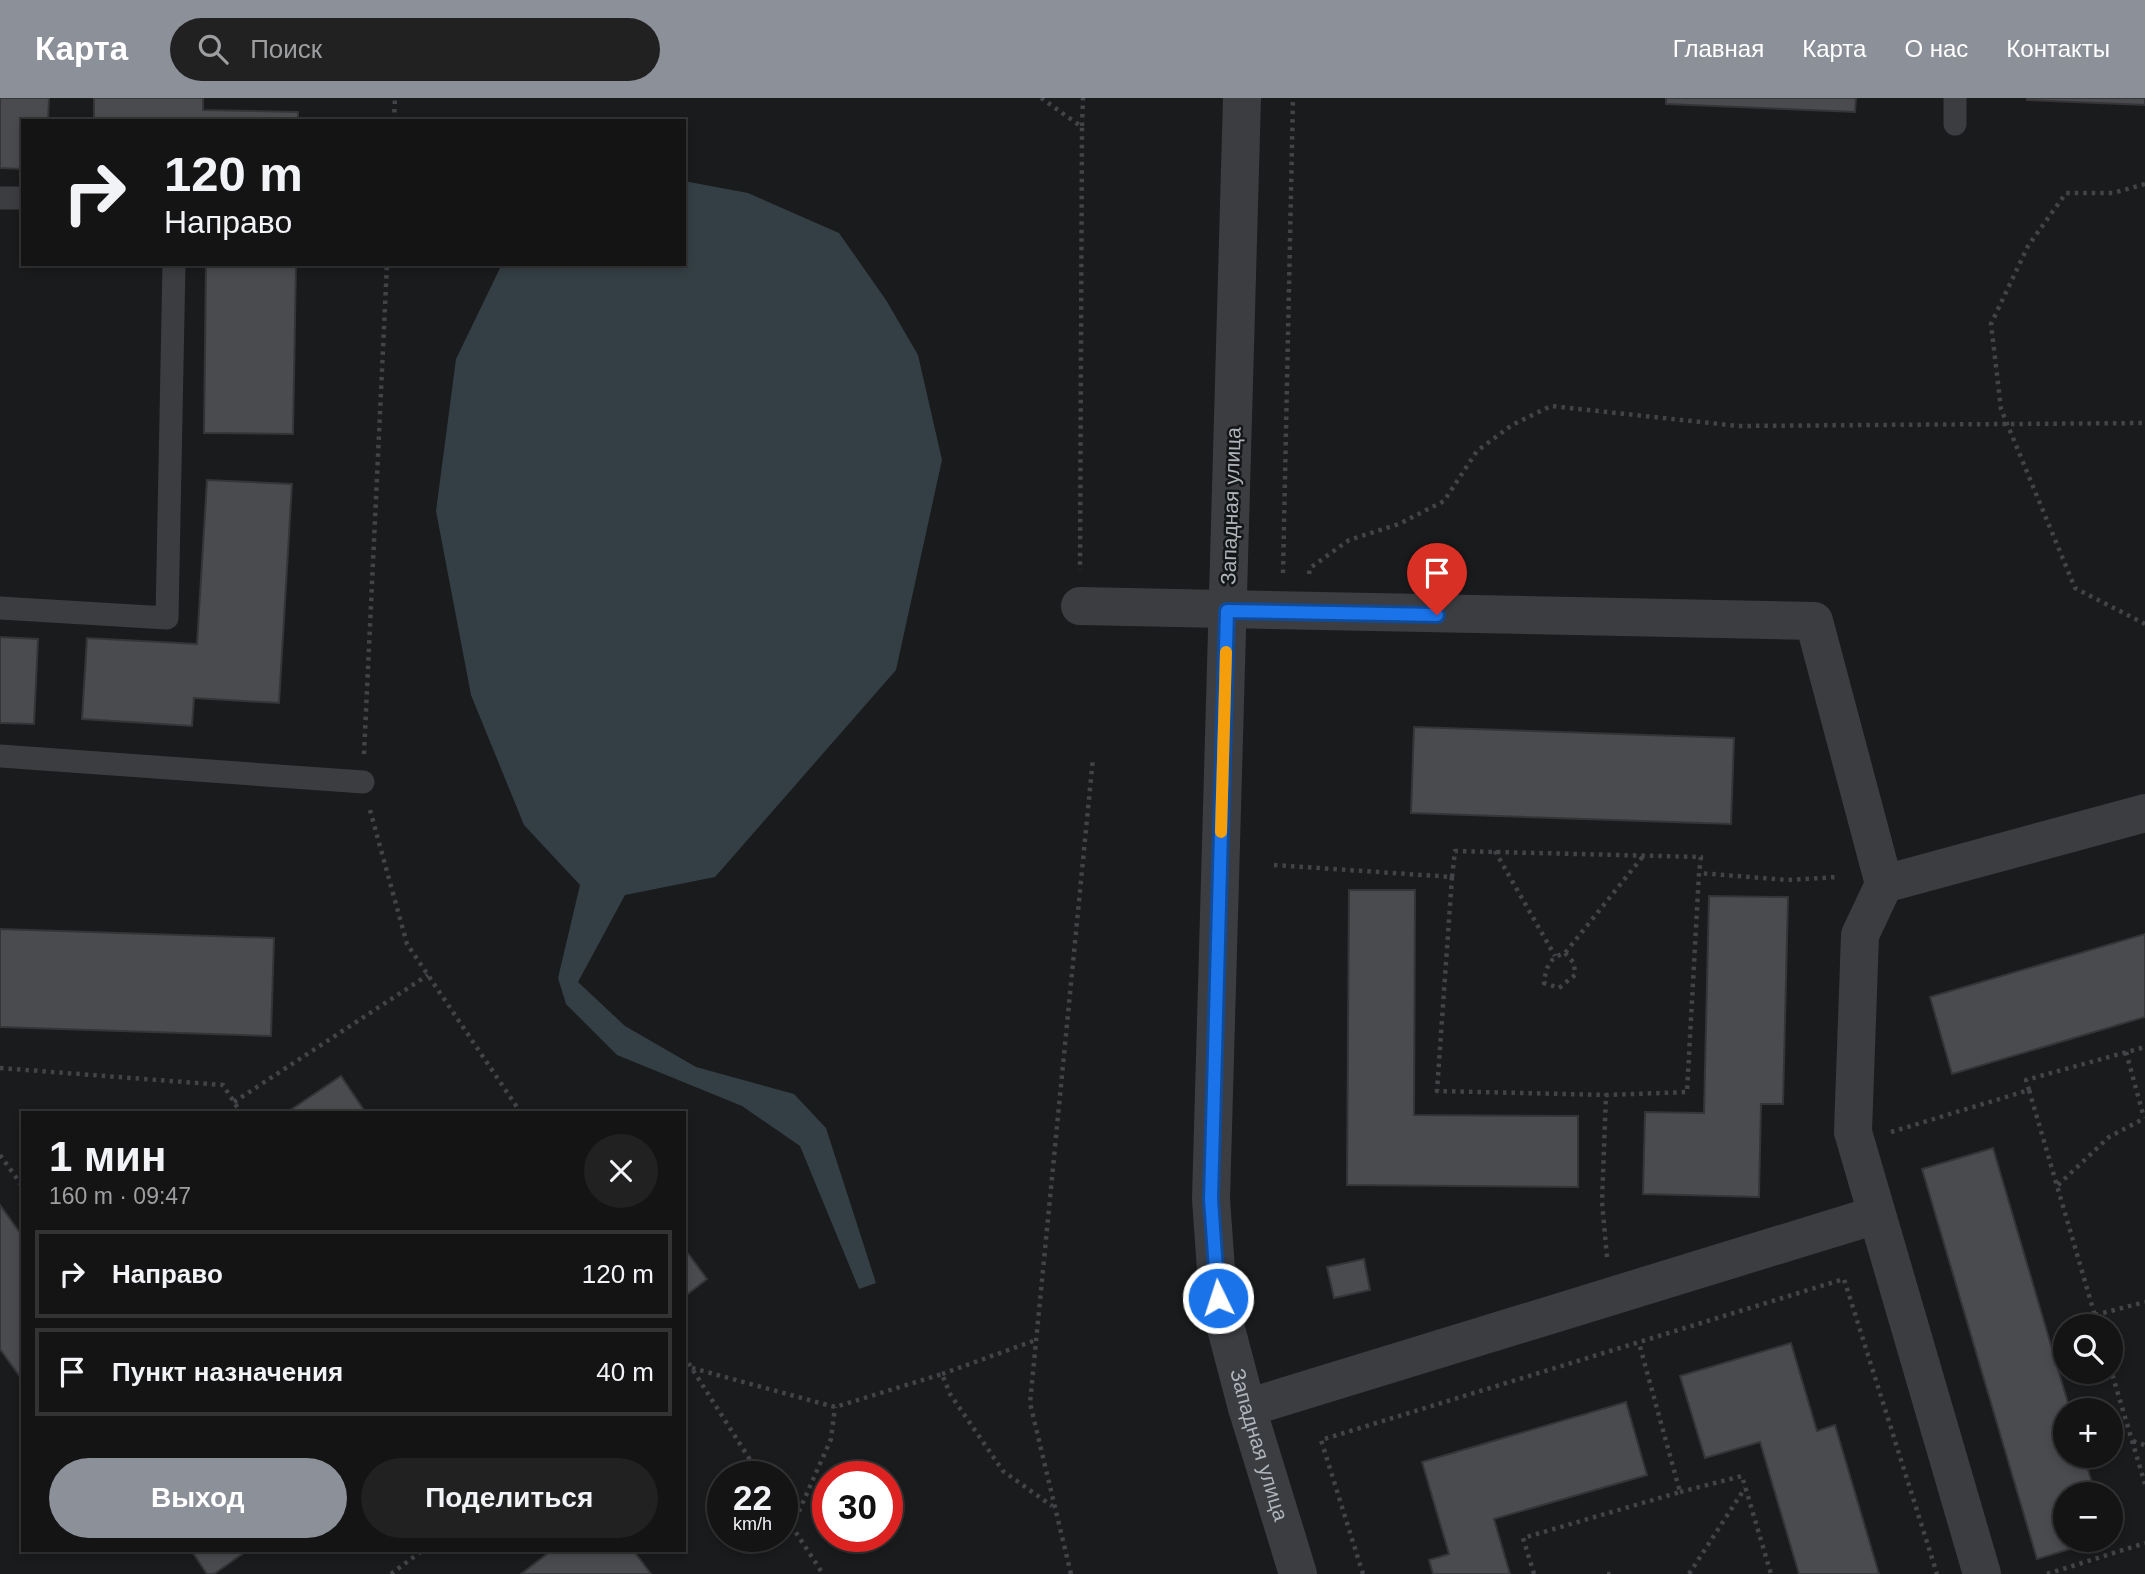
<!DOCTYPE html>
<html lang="ru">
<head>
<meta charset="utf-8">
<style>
	body { margin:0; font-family:Arial,sans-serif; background:#212122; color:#f1f3f6; height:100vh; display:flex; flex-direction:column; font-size:26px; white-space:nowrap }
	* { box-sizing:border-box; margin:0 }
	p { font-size:23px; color:#9d9ea0 }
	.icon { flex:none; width:38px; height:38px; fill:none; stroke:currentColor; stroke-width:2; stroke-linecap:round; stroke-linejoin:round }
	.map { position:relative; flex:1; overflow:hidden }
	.sheet { position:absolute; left:21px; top:1013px; width:665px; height:441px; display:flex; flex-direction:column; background:#141415; border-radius:0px; box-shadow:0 4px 10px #0003,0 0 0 2px #333334 }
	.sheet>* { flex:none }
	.banner { position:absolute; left:21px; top:21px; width:665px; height:147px; border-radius:0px; box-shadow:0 4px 10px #0003,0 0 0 2px #333334; background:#141415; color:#f1f3f6; overflow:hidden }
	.tools { position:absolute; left:2053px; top:1216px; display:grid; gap:14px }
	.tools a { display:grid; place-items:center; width:70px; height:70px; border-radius:50%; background:#141415; box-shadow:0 4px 10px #0003,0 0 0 2px #333334; font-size:35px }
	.speed { position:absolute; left:707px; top:1363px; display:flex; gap:14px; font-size:35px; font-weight:700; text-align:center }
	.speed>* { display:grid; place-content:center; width:91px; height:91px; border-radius:50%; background:#141415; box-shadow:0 4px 10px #0003,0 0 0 2px #333334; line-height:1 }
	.speed small { font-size:18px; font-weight:400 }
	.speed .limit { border:10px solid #d22; background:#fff; color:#111 }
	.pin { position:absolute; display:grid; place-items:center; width:60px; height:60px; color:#fff; margin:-72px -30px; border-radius:50% 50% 50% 0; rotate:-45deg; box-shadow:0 0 7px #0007 }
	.pin .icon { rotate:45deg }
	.me { position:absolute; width:77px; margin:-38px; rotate:356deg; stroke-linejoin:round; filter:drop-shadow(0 0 5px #0008) }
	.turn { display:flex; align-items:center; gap:24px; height:147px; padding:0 28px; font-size:32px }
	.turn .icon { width:91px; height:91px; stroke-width:2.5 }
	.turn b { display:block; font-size:49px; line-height:60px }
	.round { display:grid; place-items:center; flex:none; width:74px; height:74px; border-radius:37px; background:#212122 }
	.headline { display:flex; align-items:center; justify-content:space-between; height:119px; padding:0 28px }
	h1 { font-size:42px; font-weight:700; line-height:52px }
	.cta { display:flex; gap:14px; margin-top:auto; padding:14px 28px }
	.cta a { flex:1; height:80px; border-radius:42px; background:#8c9099; color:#fff; font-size:28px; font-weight:700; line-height:80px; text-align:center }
	.cta a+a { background:#212122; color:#f1f3f6 }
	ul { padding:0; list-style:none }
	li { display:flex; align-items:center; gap:21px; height:88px; margin:0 14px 10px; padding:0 14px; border:4px solid #333334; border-radius:0px }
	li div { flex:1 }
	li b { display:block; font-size:26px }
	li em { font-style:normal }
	header { display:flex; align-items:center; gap:42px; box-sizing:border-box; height:98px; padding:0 35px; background:#8c9099; color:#fff }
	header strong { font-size:33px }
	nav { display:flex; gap:38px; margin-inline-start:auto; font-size:24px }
	.search { width:490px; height:63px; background:#212122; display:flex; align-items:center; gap:18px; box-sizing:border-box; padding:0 24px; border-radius:38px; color:#9d9ea0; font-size:26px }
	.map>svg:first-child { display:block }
</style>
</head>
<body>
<header>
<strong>Карта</strong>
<div class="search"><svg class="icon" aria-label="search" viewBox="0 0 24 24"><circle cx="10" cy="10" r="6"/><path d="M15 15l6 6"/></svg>Поиск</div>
<nav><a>Главная</a><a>Карта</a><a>О нас</a><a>Контакты</a></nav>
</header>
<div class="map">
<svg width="2145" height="1476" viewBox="0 0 2145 1476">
	<rect width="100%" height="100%" fill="#1a1b1c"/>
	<!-- water -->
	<path fill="#343f45" d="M684,83L748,95L839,135L886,202L918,257L942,362L896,572L715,779L625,797L578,884L625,928L696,969L794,996L826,1030L876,1185L859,1191L800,1048L742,1008L617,957L566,906L558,880L580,787L524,727L471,597L436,413L456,261L502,166H684Z"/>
	<!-- building -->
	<path fill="#494b4f" stroke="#353538" stroke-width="2" d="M0,0H49L48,23H23V71L0,70Z
		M94,0H203V12L298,14V23H94Z
		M1666,0H1856L1855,14L1666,6Z
		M2027,0H2145V7L2027,2Z
		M206,166H296L293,336L204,335Z
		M207,382L292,386L279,605L194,600L192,628L82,621L87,540L197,546Z
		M0,539L38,541L34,626L0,625Z
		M1414,629L1734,640L1731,726L1411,715Z
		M1349,792H1415L1414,1017L1578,1018V1089L1347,1087Z
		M1709,798L1788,799L1783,1006H1761L1759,1099L1643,1096L1645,1014L1704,1015Z
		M0,831L274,840L271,938L0,929Z
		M2145,836V919L1952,976L1930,899Z
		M341,978L366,1015H286Z
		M1993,1050L2070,1312H2065V1358H2084L2095,1396H2065V1442H2100L2037,1461L1922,1071Z
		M0,1107L23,1139V1283L0,1251Z
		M684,1150L707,1181L684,1199Z
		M1364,1161L1370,1192L1334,1200L1327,1169Z
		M1791,1245L1817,1333L1835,1327L1879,1476H1799L1760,1344L1705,1360L1680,1278Z
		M1626,1304L1647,1377L1494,1421L1510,1476H1433L1429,1462L1449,1456L1422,1364Z
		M191,1452H248L214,1476H207Z
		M552,1452H633L651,1476H521Z"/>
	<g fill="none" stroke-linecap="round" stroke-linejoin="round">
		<!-- path -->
		<path stroke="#424448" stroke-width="4.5" stroke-dasharray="3.5 5" stroke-linecap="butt" d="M1041,0L1082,29L1080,472
			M394,23L395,0
			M1082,28L1083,0
			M2145,86L2113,95H2066L2028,148L1991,226L2001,311L2075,490L2145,526
			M1283,475L1293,0
			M1309,476L1310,470L1349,442L1399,426L1444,403L1477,353L1512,327L1551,308L1738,328L2145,325
			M364,656L387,166
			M370,712L407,846L521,1015
			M1495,753L1555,858
			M1274,767L1452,779L1455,753L1701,759L1699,775
			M1452,779L1437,993L1606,997
			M1565,855L1574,865L1575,877L1559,890L1544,885C1546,869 1549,860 1565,855L1644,757
			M2126,954L2144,1020
			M0,970L223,987L241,1015
			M2029,992L2026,982L2145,949
			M234,1004L428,877
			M1891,1034L2029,992L2098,1228
			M0,1057L23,1089
			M2058,1087L2109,1039L2145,1020
			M1607,1159L1602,1104L1606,997L1687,994L1699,775L1788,782L1837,779
			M2095,1217L2145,1204
			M684,1258L761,1379
			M2110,1269L2145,1386
			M692,1270L835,1309L942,1276L950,1296L1003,1373L1052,1408
			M942,1276L1036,1242
			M2133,1343L2145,1347
			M1680,1394L1742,1378L1771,1476
			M782,1413L823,1476
			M792,1429L831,1341L835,1309
			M391,1476L423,1452
			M1071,1476L1030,1305L1093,660
			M1363,1476L1321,1342L1844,1181L1937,1476
			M1534,1476L1523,1440L1680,1394L1639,1245
			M1607,1476H1614
			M1689,1476L1745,1390
			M2047,1476L2145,1445"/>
		<!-- lane -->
		<path stroke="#3c3d41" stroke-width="23" d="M1955,26V0
			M0,100H23
			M0,510L167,520L174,166
			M0,658L363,684"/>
		<!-- street -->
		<g stroke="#3c3d41" stroke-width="38">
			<path id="s1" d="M1242,0L1211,1101L1218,1200L1247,1310L1298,1476"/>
			<path d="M1080,508L1814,523L1884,786L1860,837L1853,1034L1982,1476"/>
			<path d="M1884,786L2145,715"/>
			<path d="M1247,1310L1876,1117"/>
		</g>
	</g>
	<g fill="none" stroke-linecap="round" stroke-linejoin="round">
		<defs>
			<path id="route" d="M1218,1200L1211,1101L1227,513L1437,517"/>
		</defs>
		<!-- route casing -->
		<use href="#route" stroke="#114b97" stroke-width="18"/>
		<!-- route -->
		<use href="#route" stroke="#1a73e8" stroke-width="12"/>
		<!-- slow -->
		<path stroke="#f59e0b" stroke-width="12" d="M1221,734L1226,554"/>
	</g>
	<g text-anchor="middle" stroke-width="5" stroke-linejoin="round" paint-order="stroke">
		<!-- street labels -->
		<g font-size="21" fill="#aeb4bb" stroke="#151617">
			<text transform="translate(1231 408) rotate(-88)" y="7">Западная улица</text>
			<text dy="7" stroke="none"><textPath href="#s1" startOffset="1353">Западная улица</textPath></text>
		</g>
	</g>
</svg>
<div class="tools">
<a><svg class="icon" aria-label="search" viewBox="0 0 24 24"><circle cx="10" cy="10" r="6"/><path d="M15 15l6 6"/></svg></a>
<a>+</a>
<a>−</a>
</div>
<div class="speed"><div>22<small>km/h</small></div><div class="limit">30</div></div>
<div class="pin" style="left:1437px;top:517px;background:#d93025"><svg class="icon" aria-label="arrive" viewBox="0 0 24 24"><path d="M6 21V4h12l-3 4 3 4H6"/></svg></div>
<svg class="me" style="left:1218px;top:1200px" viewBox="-20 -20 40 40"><circle r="17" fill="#1a73e8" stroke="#fff" stroke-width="3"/><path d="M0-11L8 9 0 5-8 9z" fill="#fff"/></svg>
<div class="banner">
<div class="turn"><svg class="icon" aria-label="right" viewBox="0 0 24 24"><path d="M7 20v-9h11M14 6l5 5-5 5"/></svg><div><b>120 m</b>Направо</div></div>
</div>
<section class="sheet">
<div class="headline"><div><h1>1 мин</h1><p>160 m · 09:47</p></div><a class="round"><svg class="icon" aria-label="close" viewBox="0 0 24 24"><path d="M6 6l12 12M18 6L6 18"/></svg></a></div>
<ul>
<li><svg class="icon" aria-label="right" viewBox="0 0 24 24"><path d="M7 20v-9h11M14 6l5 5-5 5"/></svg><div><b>Направо</b></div><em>120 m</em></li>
<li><svg class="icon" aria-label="arrive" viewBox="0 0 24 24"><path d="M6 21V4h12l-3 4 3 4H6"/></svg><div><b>Пункт назначения</b></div><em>40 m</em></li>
</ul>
<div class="cta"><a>Выход</a><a>Поделиться</a></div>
</section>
</div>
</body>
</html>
